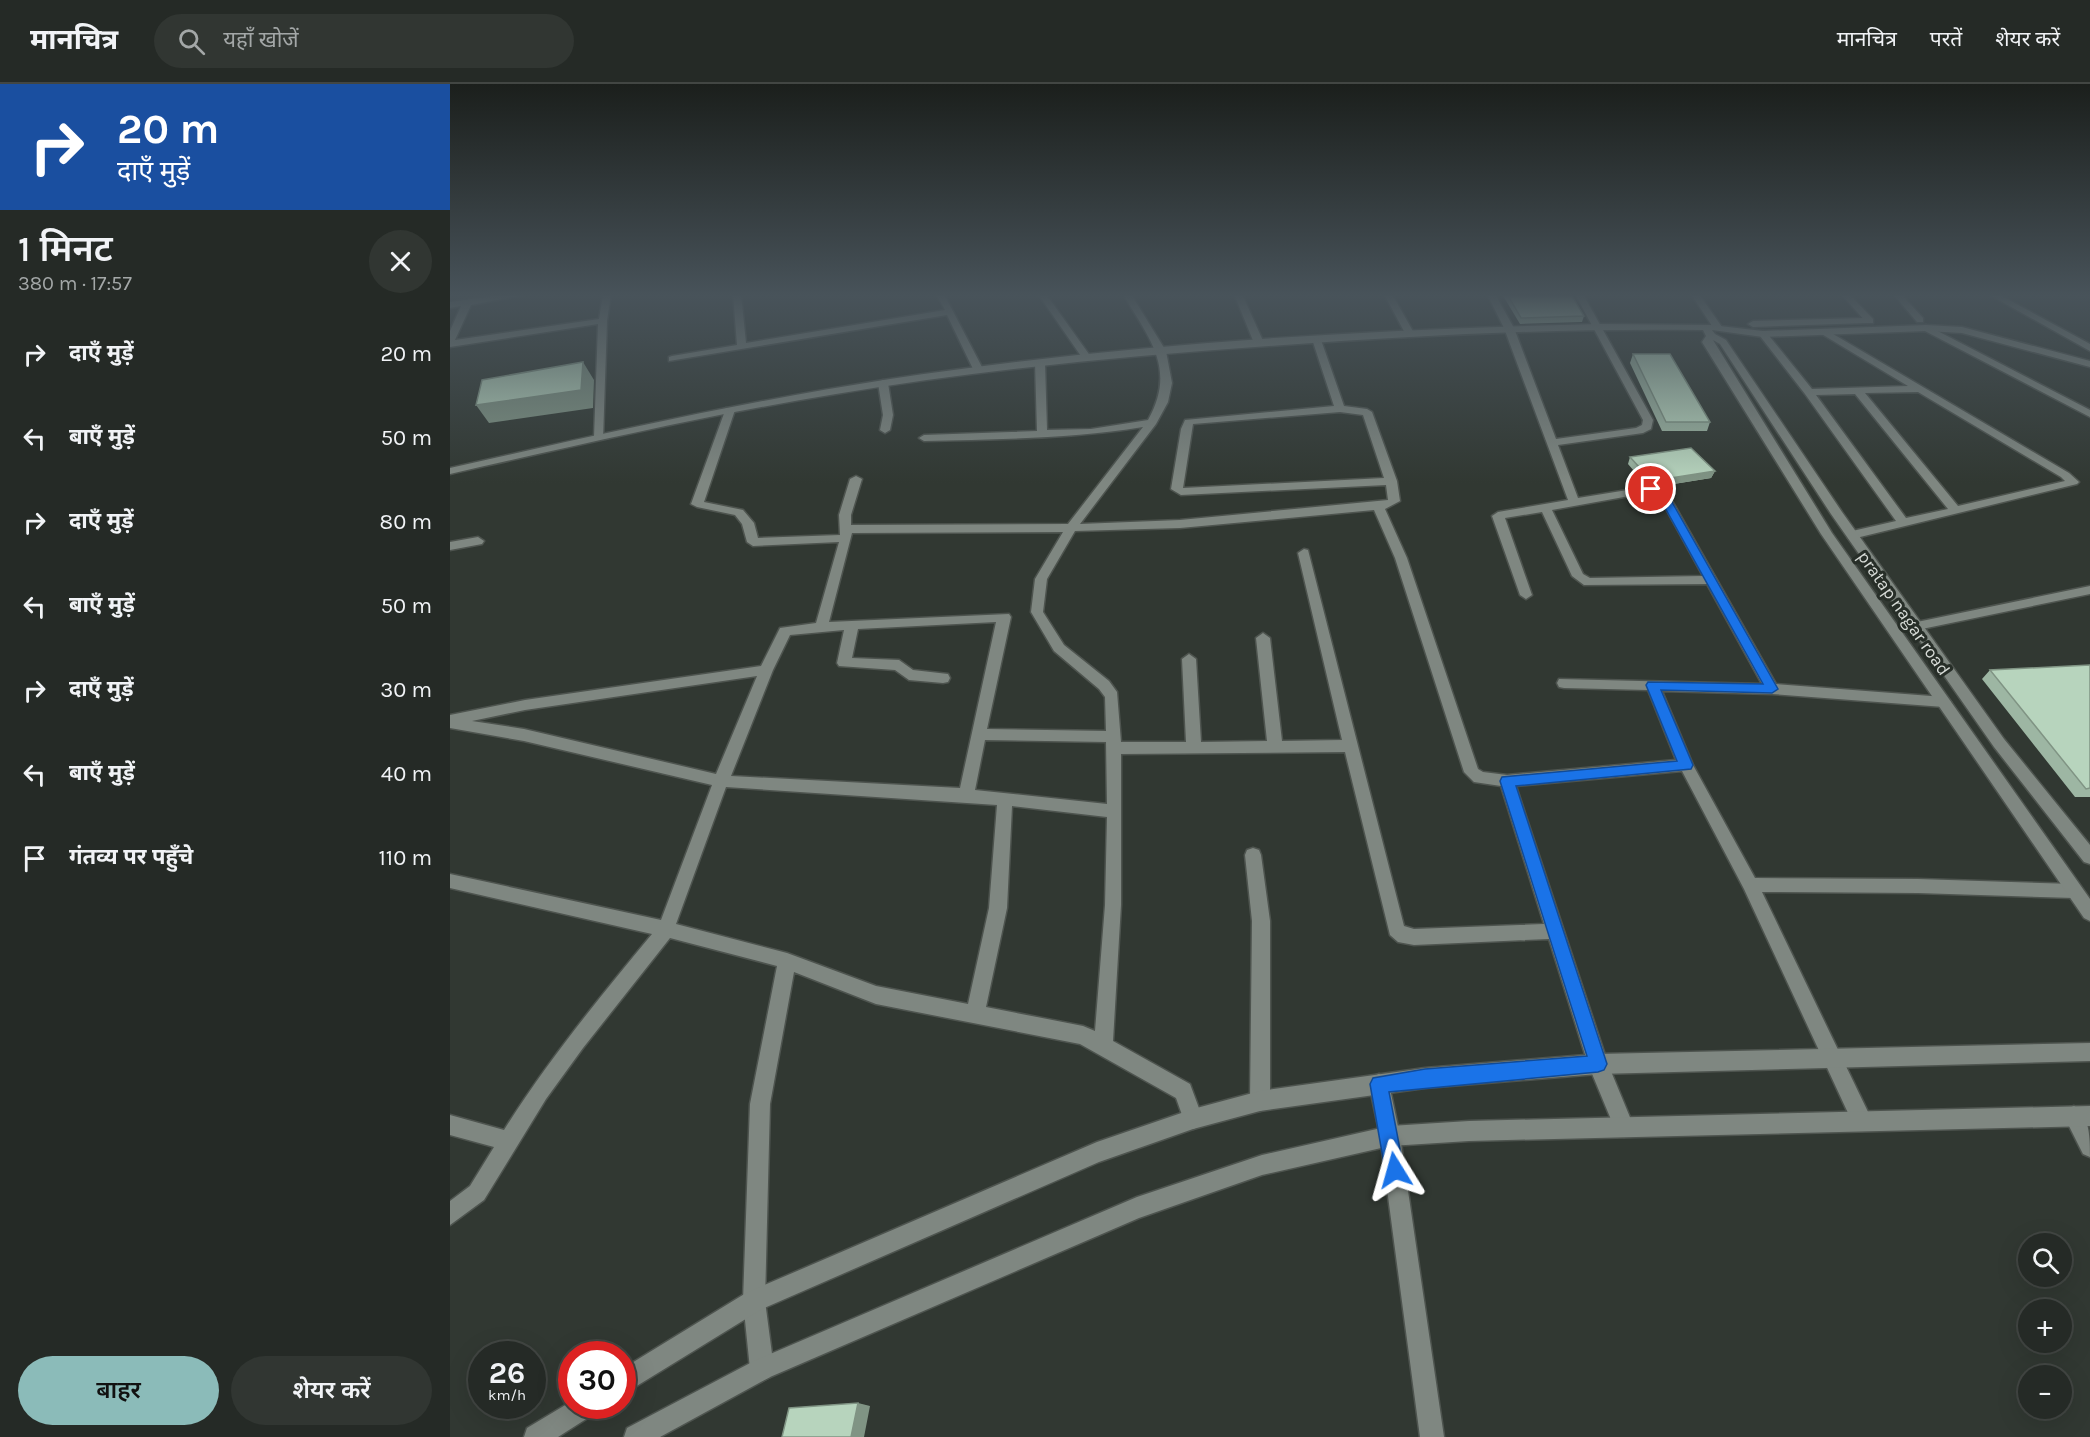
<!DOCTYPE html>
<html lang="hi">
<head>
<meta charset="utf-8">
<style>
	body { margin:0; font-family:Karla,"Noto Sans Devanagari",sans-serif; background:#313632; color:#f1f3f6; height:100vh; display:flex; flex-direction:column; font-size:22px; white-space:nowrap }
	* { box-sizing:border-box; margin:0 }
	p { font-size:20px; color:#a3a7a7 }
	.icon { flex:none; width:33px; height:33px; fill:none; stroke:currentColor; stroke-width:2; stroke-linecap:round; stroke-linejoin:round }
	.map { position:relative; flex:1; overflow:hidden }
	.details { display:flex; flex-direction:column; background:#252a26; width:450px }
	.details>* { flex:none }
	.guide { background:#1a4fa0; color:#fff; overflow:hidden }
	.controls { position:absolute; left:1568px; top:1149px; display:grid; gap:12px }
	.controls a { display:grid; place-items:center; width:54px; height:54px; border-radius:50%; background:#252a26; box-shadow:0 6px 24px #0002,0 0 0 2px #424643; font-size:30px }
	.speed { position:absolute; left:18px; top:1257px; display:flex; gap:12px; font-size:30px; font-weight:700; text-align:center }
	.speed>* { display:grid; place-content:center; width:78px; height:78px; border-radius:50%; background:#252a26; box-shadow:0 6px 24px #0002,0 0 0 2px #424643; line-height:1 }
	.speed small { font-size:15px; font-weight:400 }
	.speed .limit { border:9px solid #d22; background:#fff; color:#111 }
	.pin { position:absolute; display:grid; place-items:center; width:51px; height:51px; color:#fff; margin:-26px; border:3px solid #fff; border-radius:50%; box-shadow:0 2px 6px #0007 }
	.me { position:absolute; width:66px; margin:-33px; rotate:352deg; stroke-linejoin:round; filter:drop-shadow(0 0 4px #0008) }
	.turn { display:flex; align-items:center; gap:21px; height:126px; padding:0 18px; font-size:27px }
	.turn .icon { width:78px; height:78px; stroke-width:2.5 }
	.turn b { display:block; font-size:42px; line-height:51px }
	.round { display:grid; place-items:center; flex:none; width:63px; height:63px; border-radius:32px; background:#313632 }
	.headline { display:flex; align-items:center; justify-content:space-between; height:102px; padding:0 18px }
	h1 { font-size:36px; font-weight:600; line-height:45px }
	.button { display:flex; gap:12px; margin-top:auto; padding:12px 18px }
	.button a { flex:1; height:69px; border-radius:36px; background:#8bbbb9; color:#111; font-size:24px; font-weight:600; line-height:69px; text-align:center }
	.button a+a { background:#313632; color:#f1f3f6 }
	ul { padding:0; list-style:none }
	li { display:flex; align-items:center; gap:18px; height:84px; padding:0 18px }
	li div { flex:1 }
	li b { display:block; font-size:22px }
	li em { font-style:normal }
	header { display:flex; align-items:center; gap:36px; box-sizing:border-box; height:84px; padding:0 30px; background:#252a26; border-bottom:2px solid #424643 }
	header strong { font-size:28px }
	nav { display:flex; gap:33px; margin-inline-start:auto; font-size:21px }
	.search { width:420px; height:54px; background:#313632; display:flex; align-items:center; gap:15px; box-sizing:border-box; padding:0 21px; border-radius:33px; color:#a3a7a7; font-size:22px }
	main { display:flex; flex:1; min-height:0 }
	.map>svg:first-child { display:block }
</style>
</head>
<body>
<header>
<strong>मानचित्र</strong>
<div class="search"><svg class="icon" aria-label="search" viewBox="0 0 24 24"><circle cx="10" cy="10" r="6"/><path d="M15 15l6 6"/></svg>यहाँ खोजें</div>
<nav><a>मानचित्र</a><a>परतें</a><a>शेयर करें</a></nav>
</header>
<main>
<section class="details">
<div class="guide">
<div class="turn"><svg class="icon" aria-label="right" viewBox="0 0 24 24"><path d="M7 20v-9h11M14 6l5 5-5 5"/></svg><div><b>20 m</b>दाएँ मुड़ें</div></div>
</div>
<div class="headline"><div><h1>1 मिनट</h1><p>380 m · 17:57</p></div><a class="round"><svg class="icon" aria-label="close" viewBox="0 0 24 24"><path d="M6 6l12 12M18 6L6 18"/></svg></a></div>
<ul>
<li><svg class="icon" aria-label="right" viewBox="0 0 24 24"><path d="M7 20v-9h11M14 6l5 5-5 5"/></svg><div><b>दाएँ मुड़ें</b></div><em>20 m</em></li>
<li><svg class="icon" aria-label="left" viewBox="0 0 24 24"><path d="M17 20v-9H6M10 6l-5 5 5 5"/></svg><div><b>बाएँ मुड़ें</b></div><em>50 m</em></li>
<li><svg class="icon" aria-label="right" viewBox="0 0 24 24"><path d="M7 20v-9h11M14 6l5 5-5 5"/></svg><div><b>दाएँ मुड़ें</b></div><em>80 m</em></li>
<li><svg class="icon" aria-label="left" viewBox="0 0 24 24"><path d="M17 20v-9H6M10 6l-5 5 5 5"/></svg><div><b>बाएँ मुड़ें</b></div><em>50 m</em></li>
<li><svg class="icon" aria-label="right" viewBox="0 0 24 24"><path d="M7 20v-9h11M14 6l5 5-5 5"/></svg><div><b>दाएँ मुड़ें</b></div><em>30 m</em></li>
<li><svg class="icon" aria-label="left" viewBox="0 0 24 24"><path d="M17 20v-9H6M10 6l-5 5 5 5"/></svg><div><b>बाएँ मुड़ें</b></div><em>40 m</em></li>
<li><svg class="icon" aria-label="arrive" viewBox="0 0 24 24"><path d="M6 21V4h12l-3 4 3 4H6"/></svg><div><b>गंतव्य पर पहुँचे</b></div><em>110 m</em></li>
</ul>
<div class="button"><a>बाहर</a><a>शेयर करें</a></div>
</section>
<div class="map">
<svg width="1640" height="1353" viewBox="0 0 1640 1353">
	<rect width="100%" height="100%" fill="#313832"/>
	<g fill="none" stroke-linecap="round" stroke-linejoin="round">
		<defs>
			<path id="minor" d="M59,210H79L21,221L5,256L149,235L153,210H161L157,237L153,355H145L144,353L148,240L0,263V247L11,222L0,224V218Z
				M283,210H291L296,259L495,226L486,210H494L533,285L528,288L523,285L497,231L219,277V273L222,272L287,261Z
				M588,210H596L641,273L639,275H633Z
				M673,210H681L716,267L722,299L718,318L706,340L630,440L730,436L938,416L936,401L731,411L721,405L731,345L735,336L884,322L862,255L870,253L894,322L917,325L922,328L947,397L950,417L935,425L957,474L1028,685L1033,688L1057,691L1226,676L1198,606L1114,604L1109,603L1107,599L1109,595L1312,600L1257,500L1134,501L1122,492L1092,428L1055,434L1082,511L1076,515L1070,511L1042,432L1048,428L1118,416L1054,244L1037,210H1045L1064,244L1106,355L1186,344L1192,341L1193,336L1125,210H1133L1203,336L1201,345L1193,349L1108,361L1128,414L1196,403L1217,408L1326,600L1494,613L1501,618L1494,623L1322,610L1212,607L1243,681L1305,794L1468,795L1624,800L1630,802L1632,807L1630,812L1624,814L1468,809L1312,808L1419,1030L1422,1037L1419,1044L1412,1047L1405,1044L1294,805L1232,687L1066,702L1158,980L1184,1043L1181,1050L1174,1053L1167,1050L1138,980L1099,855L964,861L948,858L940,851L895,668L671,670V821L663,957L740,1000L753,1035L750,1042L743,1045L736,1042L726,1014L630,960L426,920L344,888L320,1020L315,1217L324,1285L320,1293L312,1297L304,1293L300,1285L293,1217L300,1020L327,882L220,854L133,964L96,1015L34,1116L0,1141V1117L20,1102L44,1063L0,1051V1031L54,1046C98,976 150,913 202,850L0,804V790L211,836L262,701L74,657L0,644V631L75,616L311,582L330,544L366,539L389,458L303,462L297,458L292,440L285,431L247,423L241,420L276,324L285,326L254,418L293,426L304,439L308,454L390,451L389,431L400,395L406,392L412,395L401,431V441L618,440L693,343C620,355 548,355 474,357L469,354L474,351L587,347L585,279L590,276L595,279L597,346L641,345L698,336C727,284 699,255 673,210ZM890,328L913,331L934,394L733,404L743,340ZM1196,409L1209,412L1253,492L1140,494L1133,490L1102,426ZM924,426L945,474L1014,688L1024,698L1051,702L1094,840L964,845L954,842L858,466L854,465L848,469L892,656L832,657L820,554L813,549L806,554L817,657L751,658L746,575L739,570L732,575L736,658H671L667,608L659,597L614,561L593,528L597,495L625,447L730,444ZM613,448L585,495L581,528L604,567L649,605L655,613L656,647L537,645L561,533L559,530L379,538L402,449ZM546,538L510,704L281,692L323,586L340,551L394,546L387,579L389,582L445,586L459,596L493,599L498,598L500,594L498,590L463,586L449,576L402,574L408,545ZM307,592L266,690L74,645L22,637L75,626ZM535,656L656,658L657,720L525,706ZM276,703L547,721L539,824L518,920L426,902L337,869L226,840ZM562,722L657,733L655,821L645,947L633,942L536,923L557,824Z
				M784,210H792L814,259L812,261L804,259Z
				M934,210H942L964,249L962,251H956Z
				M1241,210H1249L1272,243L1270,245H1264Z
				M1391,210H1399L1423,235V239H1417Z
				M1443,210H1451L1473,234V238H1467Z
				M1538,210H1548L1640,260V267Z
				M1476,241L1640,326V333L1473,246V242Z
				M1313,247L1316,248L1362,305L1458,302L1370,249L1378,247L1619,389L1629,398L1627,400L1402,455L1398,454V448L1446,437L1355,310L1310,252L1308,250ZM1468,308L1611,393L1615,397L1508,422L1415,309ZM1405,310L1498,425L1456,434L1366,311Z
				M433,296L438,299L443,331L440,346L435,349L430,346L433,331L428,299Z
				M28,453L34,457L32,460L0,466V458Z
				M1640,502V510L1467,546L1460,542L1467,538Z
				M803,764L809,766L811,771L820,837V1017L817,1024L810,1027L803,1024L800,1017L802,837L795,771L797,766Z
				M929,990L936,993L939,1000L950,1052L994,1353H970L930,1052L919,1000L922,993Z
				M1624,1022C1640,1030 1640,1055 1640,1073L1633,1070L1614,1032L1617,1025Z"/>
			<path id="tertiary" d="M1414,234L1417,235V239L1303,243L1298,240L1303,237Z
				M1149,240L1261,241L1313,247L1476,241L1512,243L1640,277V283L1512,249L1476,247L1313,253L1262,246L1265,250L1276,256L1392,428L1554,655L1640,761V780L1634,778L1544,663L1381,430L1270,260L1263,256L1382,449L1640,815V837L1634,834L1371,450L1252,258L1256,252L1253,246C1113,244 974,251 834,261C684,271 534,285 386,310C256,331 128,361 0,390V384C146,351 292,318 440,295C672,260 914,245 1149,240Z"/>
			<path id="secondary" d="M1640,959V977L1148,990L975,1004L810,1027L743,1045L649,1078L312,1225L172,1311V1285L296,1209L647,1058L743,1025L810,1007L975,984L1148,970Z
				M1640,1022V1042L1019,1057L940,1062L812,1091L689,1134L320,1293L210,1353H174L177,1344L304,1277L687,1113L812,1071L940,1042L1019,1037Z
				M122,1317V1322H148L144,1330L108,1353H74L77,1344Z"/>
		</defs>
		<!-- minor casing -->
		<use href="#minor" stroke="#4e544f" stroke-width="3"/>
		<!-- tertiary casing -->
		<use href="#tertiary" stroke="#4e544f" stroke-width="3"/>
		<!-- secondary casing -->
		<use href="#secondary" stroke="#4e544f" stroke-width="3"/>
		<!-- minor -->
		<use href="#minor" fill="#7f8781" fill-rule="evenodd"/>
		<!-- tertiary -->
		<use href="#tertiary" fill="#7f8781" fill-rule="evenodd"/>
		<!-- secondary -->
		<use href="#secondary" fill="#7f8781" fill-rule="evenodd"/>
	</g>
	<!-- wall -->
	<path fill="#9db6a3" d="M1052,210H1121L1134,232L1132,238L1070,240Z
		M1183,270L1260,338L1257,347H1212L1180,279Z
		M1180,373L1265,387L1261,394L1205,403L1196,401L1178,380Z
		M1640,581V713H1625L1532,595L1540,586Z"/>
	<!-- shaded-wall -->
	<path fill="#809484" d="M133,278L144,296L143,324L39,339L26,321Z
		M1265,387L1261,394L1205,403L1208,396Z
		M408,1319L420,1322L414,1353H401Z"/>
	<!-- building -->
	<path fill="#b7d4bd" stroke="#809484" stroke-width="1.5" d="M1057,210H1121L1134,232L1071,234Z
		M1183,270H1220L1260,338H1216Z
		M133,278L131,306L26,321L32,296Z
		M1241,364L1265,387L1208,396L1199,394L1180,373Z
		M1640,581V704L1636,705L1540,586Z
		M408,1319L401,1353H332L339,1324Z"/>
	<!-- sky -->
	<linearGradient id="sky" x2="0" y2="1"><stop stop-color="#1b1f1c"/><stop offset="0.53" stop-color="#48535a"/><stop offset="1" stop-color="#48535a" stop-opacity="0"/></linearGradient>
	<rect width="1640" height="399" fill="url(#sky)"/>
	<!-- route -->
	<path fill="#1a73e8" stroke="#114b97" stroke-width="1.5" d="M1201,402L1218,411L1328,605L1322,609L1211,606L1243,681L1241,685L1066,702L1157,980L1154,986L1148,988L939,1008L954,1086L951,1093L945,1096L938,1093L935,1086L920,1000L923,994L975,985L1137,972L1050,697L1052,693L1227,677L1196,601L1198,598L1313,600L1209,413L1196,405Z"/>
	<g text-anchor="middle" stroke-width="6" stroke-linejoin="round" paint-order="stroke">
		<!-- street labels -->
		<g font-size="18" fill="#d7dbd7" stroke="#272e28">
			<text transform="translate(1454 529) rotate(55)" y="6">pratap nagar road</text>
		</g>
	</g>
</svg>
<div class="controls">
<a><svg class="icon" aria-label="search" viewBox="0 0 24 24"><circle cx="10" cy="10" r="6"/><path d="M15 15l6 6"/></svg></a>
<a>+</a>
<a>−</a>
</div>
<div class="speed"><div>26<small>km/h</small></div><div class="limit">30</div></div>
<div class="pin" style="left:1201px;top:405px;background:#d93025"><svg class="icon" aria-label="arrive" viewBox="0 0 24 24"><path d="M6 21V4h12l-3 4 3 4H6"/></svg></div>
<svg class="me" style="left:945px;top:1086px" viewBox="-20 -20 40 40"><path d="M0-17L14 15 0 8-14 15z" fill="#1a73e8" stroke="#fff" stroke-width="4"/></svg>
</div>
</main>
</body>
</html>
